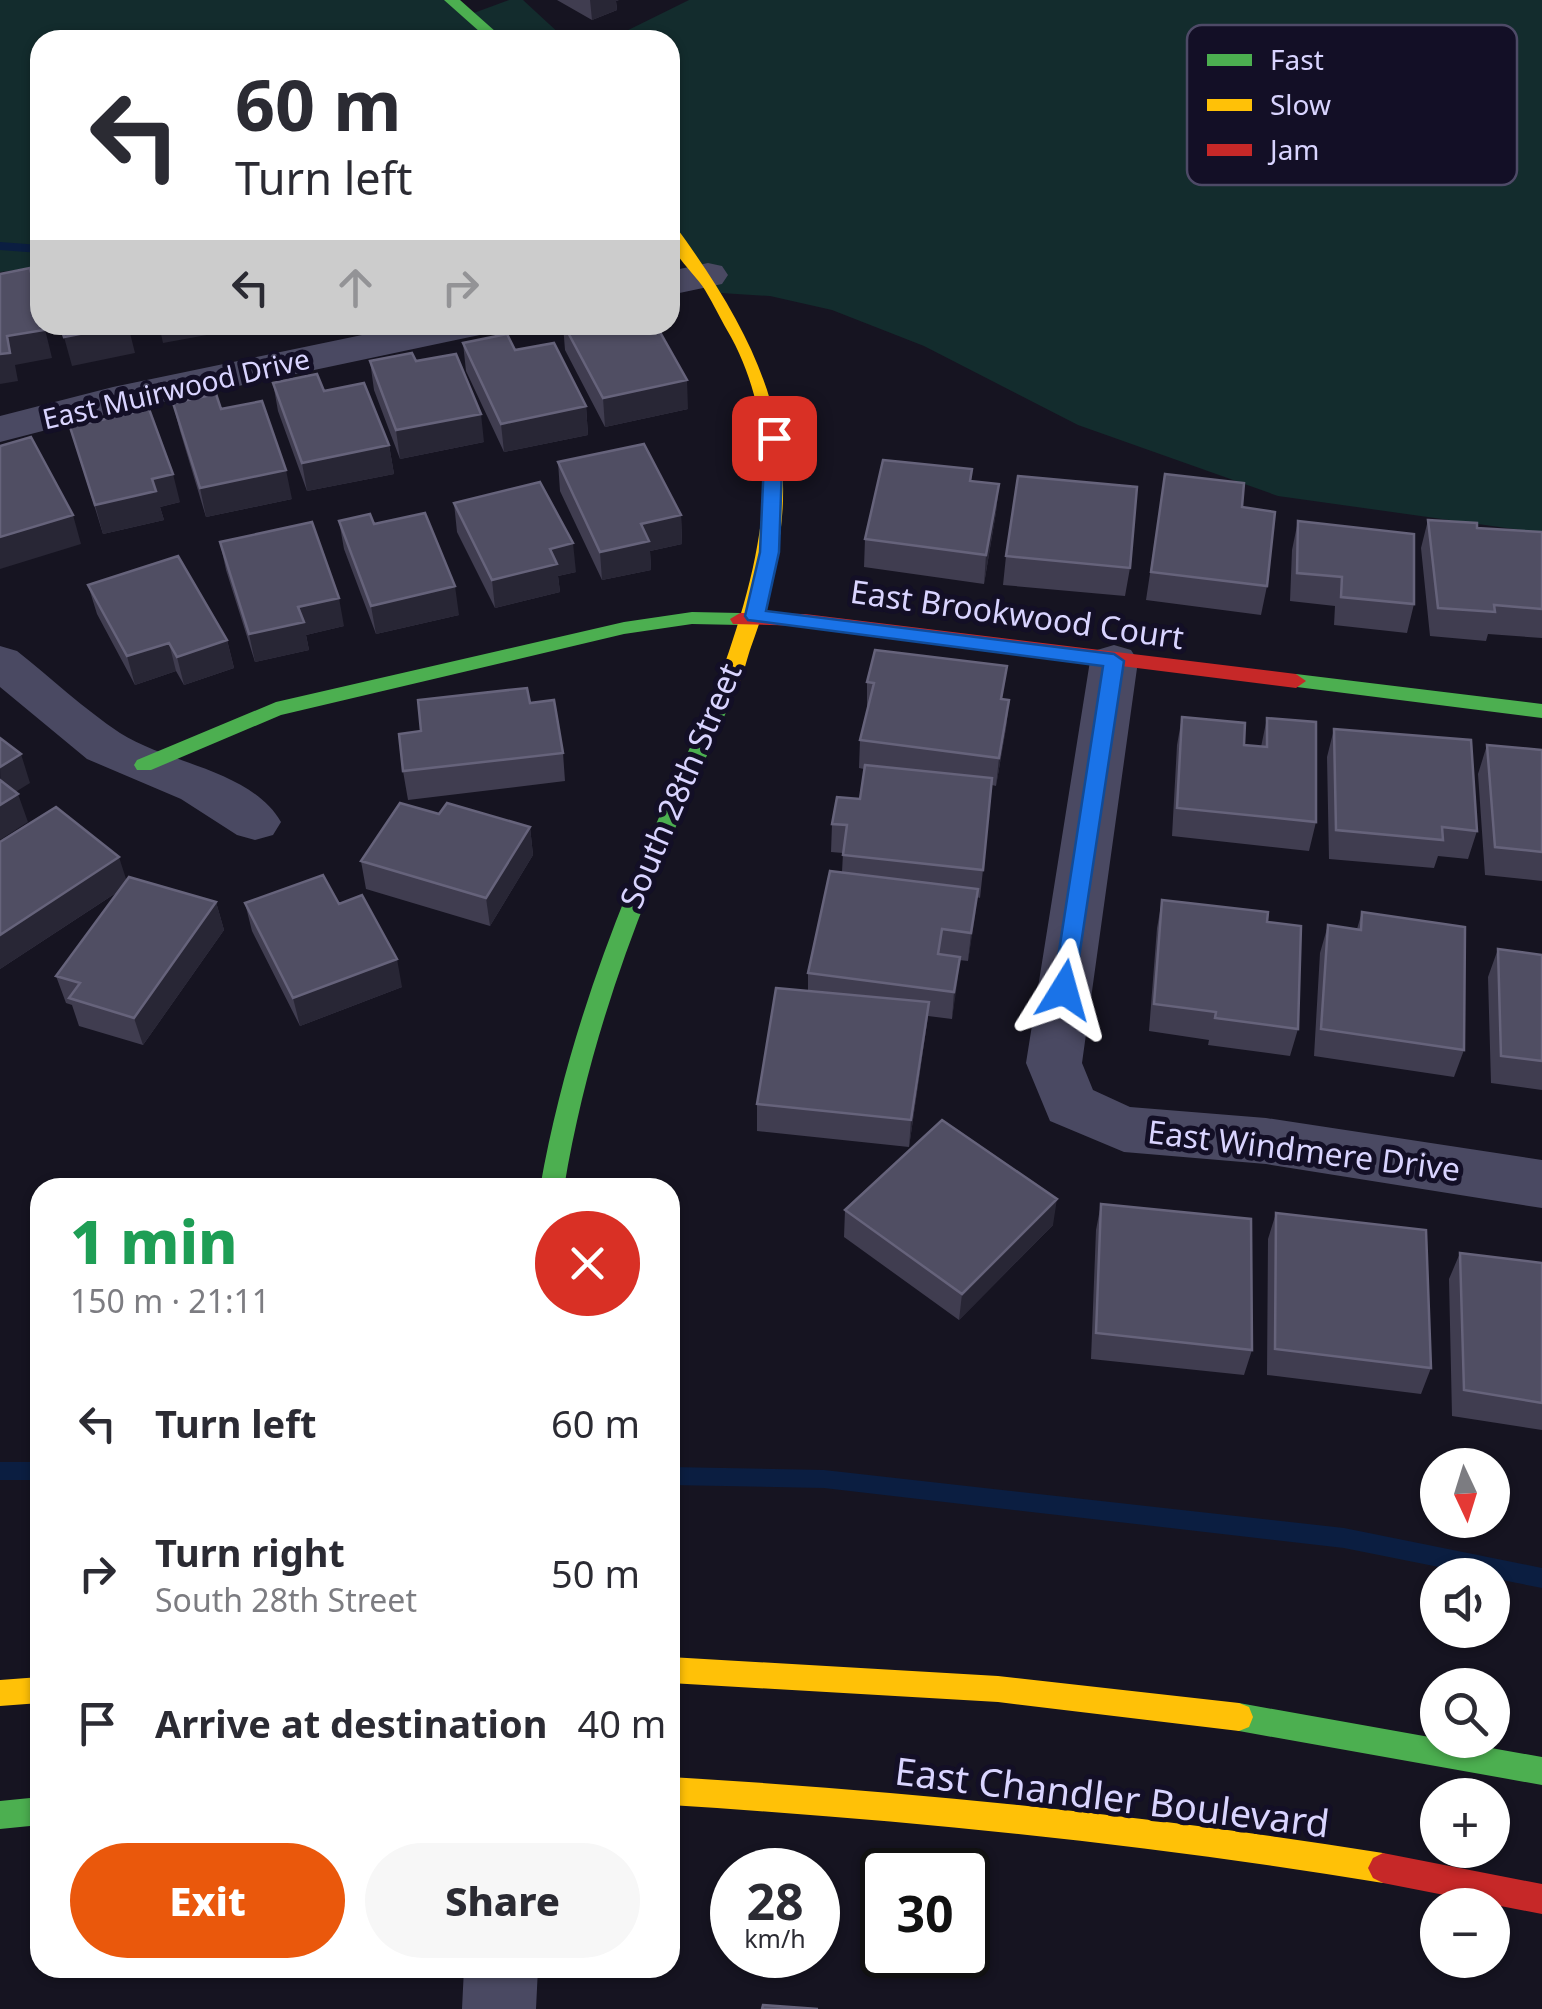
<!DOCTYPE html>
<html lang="en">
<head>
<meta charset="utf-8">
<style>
	body { margin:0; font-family:"Noto Sans",sans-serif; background:#f7f7f7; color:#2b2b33; height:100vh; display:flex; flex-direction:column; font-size:38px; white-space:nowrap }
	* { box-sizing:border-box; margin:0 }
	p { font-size:32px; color:#7c7c81 }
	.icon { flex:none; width:55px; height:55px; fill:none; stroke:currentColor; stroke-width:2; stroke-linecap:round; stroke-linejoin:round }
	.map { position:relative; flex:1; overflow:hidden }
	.drawer { position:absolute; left:30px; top:1178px; width:650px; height:800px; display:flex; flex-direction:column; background:#fff; border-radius:30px; box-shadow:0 2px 8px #0004 }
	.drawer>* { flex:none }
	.guide { position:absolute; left:30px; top:30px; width:650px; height:305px; border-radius:30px; box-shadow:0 2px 8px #0004; background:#fff; color:#2b2b33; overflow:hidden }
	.needle { width:65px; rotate:176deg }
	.buttons { position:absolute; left:1420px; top:1448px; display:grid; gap:20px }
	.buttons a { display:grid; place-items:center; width:90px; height:90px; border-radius:50%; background:#fff; box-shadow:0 2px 8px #0004; font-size:50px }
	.speed { position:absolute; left:710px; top:1848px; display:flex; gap:20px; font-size:50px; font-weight:700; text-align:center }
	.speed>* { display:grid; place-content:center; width:130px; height:130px; border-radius:50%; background:#fff; box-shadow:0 2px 8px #0004; line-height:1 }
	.speed small { font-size:25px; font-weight:400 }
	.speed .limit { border:5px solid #111; border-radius:15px; background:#fff; color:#111 }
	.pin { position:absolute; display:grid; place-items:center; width:85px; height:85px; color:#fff; margin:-42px; border-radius:20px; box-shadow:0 5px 15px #0006 }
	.me { position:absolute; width:110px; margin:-55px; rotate:8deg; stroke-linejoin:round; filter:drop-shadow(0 0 8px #0008) }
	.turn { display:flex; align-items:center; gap:35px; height:210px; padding:0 40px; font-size:45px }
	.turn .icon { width:130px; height:130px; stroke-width:2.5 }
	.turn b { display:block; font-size:70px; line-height:85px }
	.lanes { display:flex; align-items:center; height:95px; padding:0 40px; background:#0003; justify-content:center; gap:50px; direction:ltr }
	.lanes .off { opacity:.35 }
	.round { display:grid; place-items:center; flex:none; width:105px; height:105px; border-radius:52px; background:#f7f7f7 }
	.head { display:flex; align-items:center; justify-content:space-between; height:170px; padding:0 40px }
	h1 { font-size:60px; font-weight:800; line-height:75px; color:#1e9e55 }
	.cta { display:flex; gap:20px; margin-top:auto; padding:20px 40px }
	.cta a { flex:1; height:115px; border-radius:60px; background:#ea580c; color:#fff; font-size:40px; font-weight:800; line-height:115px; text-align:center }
	.cta a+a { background:#f7f7f7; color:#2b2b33 }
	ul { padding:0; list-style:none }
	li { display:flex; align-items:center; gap:30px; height:150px; padding:0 40px }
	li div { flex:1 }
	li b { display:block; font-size:38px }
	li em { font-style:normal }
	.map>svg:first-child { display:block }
</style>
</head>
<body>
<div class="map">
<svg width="1542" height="2009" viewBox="0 0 1542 2009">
	<rect width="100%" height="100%" fill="#161421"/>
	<!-- green -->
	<path fill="#132c2d" d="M0,0H451L471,14L509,0H523L562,36L579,40H40V267L0,272Z
		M689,0H1542V533L1278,496L1078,425L924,346L832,310L770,296L721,293L670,230V40H608Z"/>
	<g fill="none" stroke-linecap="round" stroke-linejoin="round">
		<!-- stream -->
		<path fill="#0b1e41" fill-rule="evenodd" d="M0,242L40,245V253L0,250Z
			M0,1462H40V1480H0Z
			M670,1467L824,1470L1344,1528L1542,1568V1588L1492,1578V1575H1479L1344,1548L824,1488L670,1485Z"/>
		<!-- street -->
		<path fill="#4a4962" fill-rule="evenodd" d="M708,263L722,266L728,275L722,284L670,295V271Z
			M410,325H491L485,334L470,337L116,412L0,442V416L113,387Z
			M1114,645L1131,650L1138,661L1082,1063L1093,1090L1130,1107L1266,1118L1542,1160V1208L1266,1164L1124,1152L1050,1121L1026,1063L1090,661L1097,650Z
			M0,646L17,651C51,678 84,709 120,733C166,763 251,770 281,822L273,835L255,840L237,835L181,799L87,759L0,687Z
			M464,1968H538L536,2009H462Z"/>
		<!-- fast -->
		<path fill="#4caf50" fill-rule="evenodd" d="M444,0H460L505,40H489Z
			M692,612L740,613L750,619L740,625L692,624L624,634L281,715L151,770H137L134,765L137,760L276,702L624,622Z
			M1296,674L1542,704V718L1289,686L1286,681L1289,676Z
			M722,692L732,699C658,865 594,1007 564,1188H540C572,1007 637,864 712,699Z
			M1239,1703L1542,1757V1785L1239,1731L1229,1727L1225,1717L1229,1707Z
			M40,1797V1825L0,1829V1801Z"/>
		<!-- slow -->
		<path fill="#ffc107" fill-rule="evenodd" d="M670,225L676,227C780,369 815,474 751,647C745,663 739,701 722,706L712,699C755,584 794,454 731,337C722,322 714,305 705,290C696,275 675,258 670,240C669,236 670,230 670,225Z
			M670,1657L998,1676L1239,1703L1249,1707L1253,1717L1249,1727L1239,1731L998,1702L670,1683Z
			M40,1677V1703L0,1706V1680Z
			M670,1777C909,1791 1146,1815 1383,1853L1393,1858L1398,1868L1393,1878L1383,1883C1146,1844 909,1820 670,1805Z"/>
		<!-- jam -->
		<path fill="#c62828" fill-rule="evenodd" d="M740,613L805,614L1296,674L1306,681L1296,688L805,626L733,624L730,619Z
			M1383,1853L1542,1884V1914L1383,1883L1373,1878L1368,1868L1373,1858Z"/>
	</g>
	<!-- wall -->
	<path fill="#403d50" d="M557,0H619L616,1L617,10L592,20Z
		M563,325H613L688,409L605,427L565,350Z
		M463,343L515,350L586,406L588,435L504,452L466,371Z
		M370,361H416L484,442L400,459L374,390Z
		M273,383L324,391L389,445L394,474L307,491L278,411Z
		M173,403L292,499L206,517L180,431Z
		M70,427L180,502L160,507L164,520L103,534Z
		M558,462L681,515L682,544L650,551L651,570L602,580L560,491Z
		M972,469L971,481L999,484L996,512L984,584L864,567L865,539Z
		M1165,474L1242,507L1267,586L1261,615L1146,600Z
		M454,503L576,572L558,576L560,592L495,608L457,532Z
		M1428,520L1477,528L1542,532V638L1488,634L1486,641L1430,636L1421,548Z
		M339,521L374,524L459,615L376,634L344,549Z
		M1298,521L1414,604L1407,633L1334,625L1335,606L1290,601L1292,550Z
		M220,542L344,626L306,635L309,650L255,662L226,570Z
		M1006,556L1130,568L1125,596L1003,585Z
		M88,585L227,640L234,668L184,685L176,671L135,685L97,614Z
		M867,682L1009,700L1006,728L996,786L992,785L980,898L977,897L968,961L959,960L952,1019L928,1016L909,1147L757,1131V1104L808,991V973L842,872L843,853L831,852L832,824L860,799L864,769L859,768L860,740L867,711Z
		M530,703L563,753L565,781L408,800L403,771L421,731Z
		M1182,717L1244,745L1261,747L1267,718L1316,822L1309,851L1172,836L1177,745Z
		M1334,729L1477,831L1468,859L1438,856L1434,868L1329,859L1327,757Z
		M1487,745L1542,750V881L1485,875L1478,774Z
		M439,814L530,827L533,855L490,926L366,889L361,861Z
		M0,842L126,881L216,902L224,930L143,1045L79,1026L72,1005L66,1003L56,976L119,891L0,969Z
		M1162,900L1267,922L1298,1029L1290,1056L1208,1045L1209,1040L1149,1031L1157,928Z
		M245,903L339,904L402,987L300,1026L252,931Z
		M1362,912L1464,1050L1454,1077L1314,1056L1320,953L1328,925L1357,929Z
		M1498,949L1542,955V1090L1491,1083L1488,977Z
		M1101,1204L1252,1350L1244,1375L1091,1359L1096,1230Z
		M845,1210L1053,1225L959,1320L844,1237Z
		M1276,1213L1431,1368L1421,1394L1267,1375L1268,1239Z
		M1460,1253L1542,1263V1430L1452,1416L1449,1279Z"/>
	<!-- shaded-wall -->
	<path fill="#282635" d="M590,0H619L616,1L617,10L592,20Z
		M44,325L52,358L15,365L18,381L0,384V354L7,336Z
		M125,325H146L147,330L130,333L135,353L72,366L64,337Z
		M159,325H245V328L163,343Z
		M255,325H277L256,329Z
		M687,380L688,409L605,427L603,398Z
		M586,406L588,435L504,452L501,424Z
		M481,414L484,442L400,459L396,430Z
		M389,445L394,474L307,491L302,463Z
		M286,470L292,499L206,517L200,488Z
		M173,474L180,502L160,507L164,520L103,534L95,505L152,479Z
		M999,484L996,512L984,584L986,555Z
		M73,515L81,544L0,569V537Z
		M681,515L682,544L650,551L651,570L602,580L600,552L641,524Z
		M573,543L576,572L558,576L560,592L495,608L492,580L550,549Z
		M455,586L459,615L376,634L371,606Z
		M339,598L344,626L306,635L309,650L255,662L249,634L298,607Z
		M227,640L234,668L184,685L177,657Z
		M169,643L176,671L135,685L127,656Z
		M1009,700L1006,728L996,786L999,758Z
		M21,754L30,783L1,801L0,767Z
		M18,794L28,822L0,840V805Z
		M530,827L533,855L490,926L486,898Z
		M119,857L128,885L0,969V935Z
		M978,889L975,917L968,961L971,933Z
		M216,902L224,930L143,1045L134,1018Z
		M960,957L957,985L952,1019L954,992Z
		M397,959L402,987L300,1026L293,998Z
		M929,1002L926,1030L909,1147L911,1120Z
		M1057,1199L1053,1225L959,1320L962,1294Z"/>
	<!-- building -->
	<path fill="#504e63" stroke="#66637b" stroke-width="2.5" d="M30,268L40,312V325H43L44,330L7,336L10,353L0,354V274Z
		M60,325H125L64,337Z
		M564,325H613L615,327L627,325H656L687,380L603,398Z
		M507,334L515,350L554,343L586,406L501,424L463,343Z
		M412,353L416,361L456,354L481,414L396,430L370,361Z
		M317,374L324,391L364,383L389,445L302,463L273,383Z
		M216,394L221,409L262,401L286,470L200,488L173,403Z
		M149,409L173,474L152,479L156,491L95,505L70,427Z
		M31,437L73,515L0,537V446Z
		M644,444L681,515L641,524L649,541L600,552L558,462Z
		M883,460L972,469L970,481L999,484L986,555L865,539Z
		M1165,474L1244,483L1242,507L1275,512L1267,586L1151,572Z
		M1018,476L1137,487L1130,568L1006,556Z
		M540,482L573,543L550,549L557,564L492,580L454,503Z
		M425,513L455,586L371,606L339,521L370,514L374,524Z
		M1428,520L1477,523V528L1542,532V609L1494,605L1495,612L1438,608Z
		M1298,521L1414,534V604L1341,597L1342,577L1297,573Z
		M312,522L339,598L298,607L304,622L249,634L220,542Z
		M178,556L227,640L177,657L169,643L127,656L88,585Z
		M875,650L1007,666L1001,699L1009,700L999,758L860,740L874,683L867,682Z
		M527,688L530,703L554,700L563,753L403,771L399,734L421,731L418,700Z
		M1182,717L1245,723L1244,745L1267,747V718L1316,722V822L1177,808Z
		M1334,729L1471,740L1477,831L1442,827L1443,840L1336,830Z
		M0,738L21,754L0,767Z
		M1487,745L1542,750V852L1495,847Z
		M865,765L992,778L983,870L843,855L847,825L832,824L837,797L860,799Z
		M0,780L18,794L0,805Z
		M400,803L439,814L447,803L530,827L486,898L361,861Z
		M56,807L119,857L0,935V842Z
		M830,871L978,889L971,933L942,929L938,954L960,957L954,992L808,973Z
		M323,875L339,904L362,895L397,959L293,998L245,903Z
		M129,877L216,902L134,1018L69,998L80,983L56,976Z
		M1162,900L1268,912L1267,922L1301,926L1298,1029L1215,1018L1216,1012L1154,1004Z
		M1362,912L1465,927L1464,1050L1321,1029L1328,925L1361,930Z
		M1498,949L1542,955V1061L1501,1056Z
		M776,988L929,1002L911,1120L757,1104Z
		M942,1120L1057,1199L962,1294L845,1210Z
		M1101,1204L1251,1219L1252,1350L1096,1333Z
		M1276,1213L1426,1230L1431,1368L1275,1349Z
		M1460,1253L1542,1263V1403L1464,1390Z
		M763,2005L818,2009H762Z"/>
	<!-- route -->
	<path fill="#1a73e8" stroke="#114b97" stroke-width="2.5" d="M774,433L783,438L779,552L766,611L1114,654L1124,661L1073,997H1056L1053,990L1103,666L748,620L745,616L760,552L765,438Z"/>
	<g text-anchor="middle" stroke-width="10" stroke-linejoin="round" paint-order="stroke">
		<!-- far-street labels -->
		<g font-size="28" fill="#d9d4ff" stroke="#130f26">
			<text transform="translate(176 389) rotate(-13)" y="10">East Muirwood Drive</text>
		</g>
		<!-- street labels -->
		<g font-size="32" fill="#d9d4ff" stroke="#130f26">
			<text transform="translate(1017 615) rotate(8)" y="11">East Brookwood Court</text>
			<text transform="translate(681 786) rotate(-67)" y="11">South 28th Street</text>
			<text transform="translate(1304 1151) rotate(7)" y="11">East Windmere Drive</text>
		</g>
		<!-- near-street labels -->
		<g font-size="38" fill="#d9d4ff" stroke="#130f26">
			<text transform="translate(1112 1798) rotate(7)" y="13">East Chandler Boulevard</text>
		</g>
	</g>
	<!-- legend -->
	<rect x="1187" y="25" width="330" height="160" rx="15" fill="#130f26" stroke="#4e4a67" stroke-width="2.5"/>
	<rect x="1207" y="54" width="45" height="12" fill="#4caf50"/>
	<rect x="1207" y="99" width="45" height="12" fill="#ffc107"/>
	<rect x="1207" y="144" width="45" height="12" fill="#c62828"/>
	<g font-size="28" fill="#d9d4ff">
		<text x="1270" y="70">Fast</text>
		<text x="1270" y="115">Slow</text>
		<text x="1270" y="160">Jam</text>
	</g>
</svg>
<div class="buttons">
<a><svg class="needle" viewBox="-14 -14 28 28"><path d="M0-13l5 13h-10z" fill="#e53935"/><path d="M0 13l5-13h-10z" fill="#7c7c81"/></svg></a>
<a><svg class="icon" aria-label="sound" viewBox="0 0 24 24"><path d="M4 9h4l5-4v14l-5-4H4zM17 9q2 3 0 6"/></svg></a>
<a><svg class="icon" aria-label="search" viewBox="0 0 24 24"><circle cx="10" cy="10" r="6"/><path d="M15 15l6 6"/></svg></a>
<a>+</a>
<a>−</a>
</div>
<div class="speed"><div>28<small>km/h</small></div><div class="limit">30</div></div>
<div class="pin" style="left:774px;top:438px;background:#d93025"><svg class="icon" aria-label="arrive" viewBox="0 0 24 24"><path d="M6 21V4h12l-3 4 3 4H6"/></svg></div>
<svg class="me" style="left:1064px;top:990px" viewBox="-20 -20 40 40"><path d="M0-17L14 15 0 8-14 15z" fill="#1a73e8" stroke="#fff" stroke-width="4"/></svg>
<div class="guide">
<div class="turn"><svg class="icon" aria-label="left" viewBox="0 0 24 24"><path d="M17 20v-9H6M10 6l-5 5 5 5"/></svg><div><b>60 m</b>Turn left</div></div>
<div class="lanes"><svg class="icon" aria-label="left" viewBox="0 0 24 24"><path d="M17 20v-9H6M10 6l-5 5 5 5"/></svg><svg class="icon off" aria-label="ahead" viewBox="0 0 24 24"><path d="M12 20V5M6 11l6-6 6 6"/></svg><svg class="icon off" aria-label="right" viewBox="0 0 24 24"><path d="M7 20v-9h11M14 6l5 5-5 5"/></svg></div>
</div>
<section class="drawer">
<div class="head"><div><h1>1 min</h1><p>150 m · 21:11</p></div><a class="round" style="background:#d93025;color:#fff"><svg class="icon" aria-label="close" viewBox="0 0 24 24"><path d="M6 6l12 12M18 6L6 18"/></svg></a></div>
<ul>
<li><svg class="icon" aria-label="left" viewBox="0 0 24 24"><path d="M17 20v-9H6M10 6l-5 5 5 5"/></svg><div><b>Turn left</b></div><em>60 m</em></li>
<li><svg class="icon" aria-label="right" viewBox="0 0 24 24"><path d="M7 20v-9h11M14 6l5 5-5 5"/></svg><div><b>Turn right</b><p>South 28th Street</p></div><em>50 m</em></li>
<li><svg class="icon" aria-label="arrive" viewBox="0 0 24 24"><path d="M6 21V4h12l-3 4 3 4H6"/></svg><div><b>Arrive at destination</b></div><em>40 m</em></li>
</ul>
<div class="cta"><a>Exit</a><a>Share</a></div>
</section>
</div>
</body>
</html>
